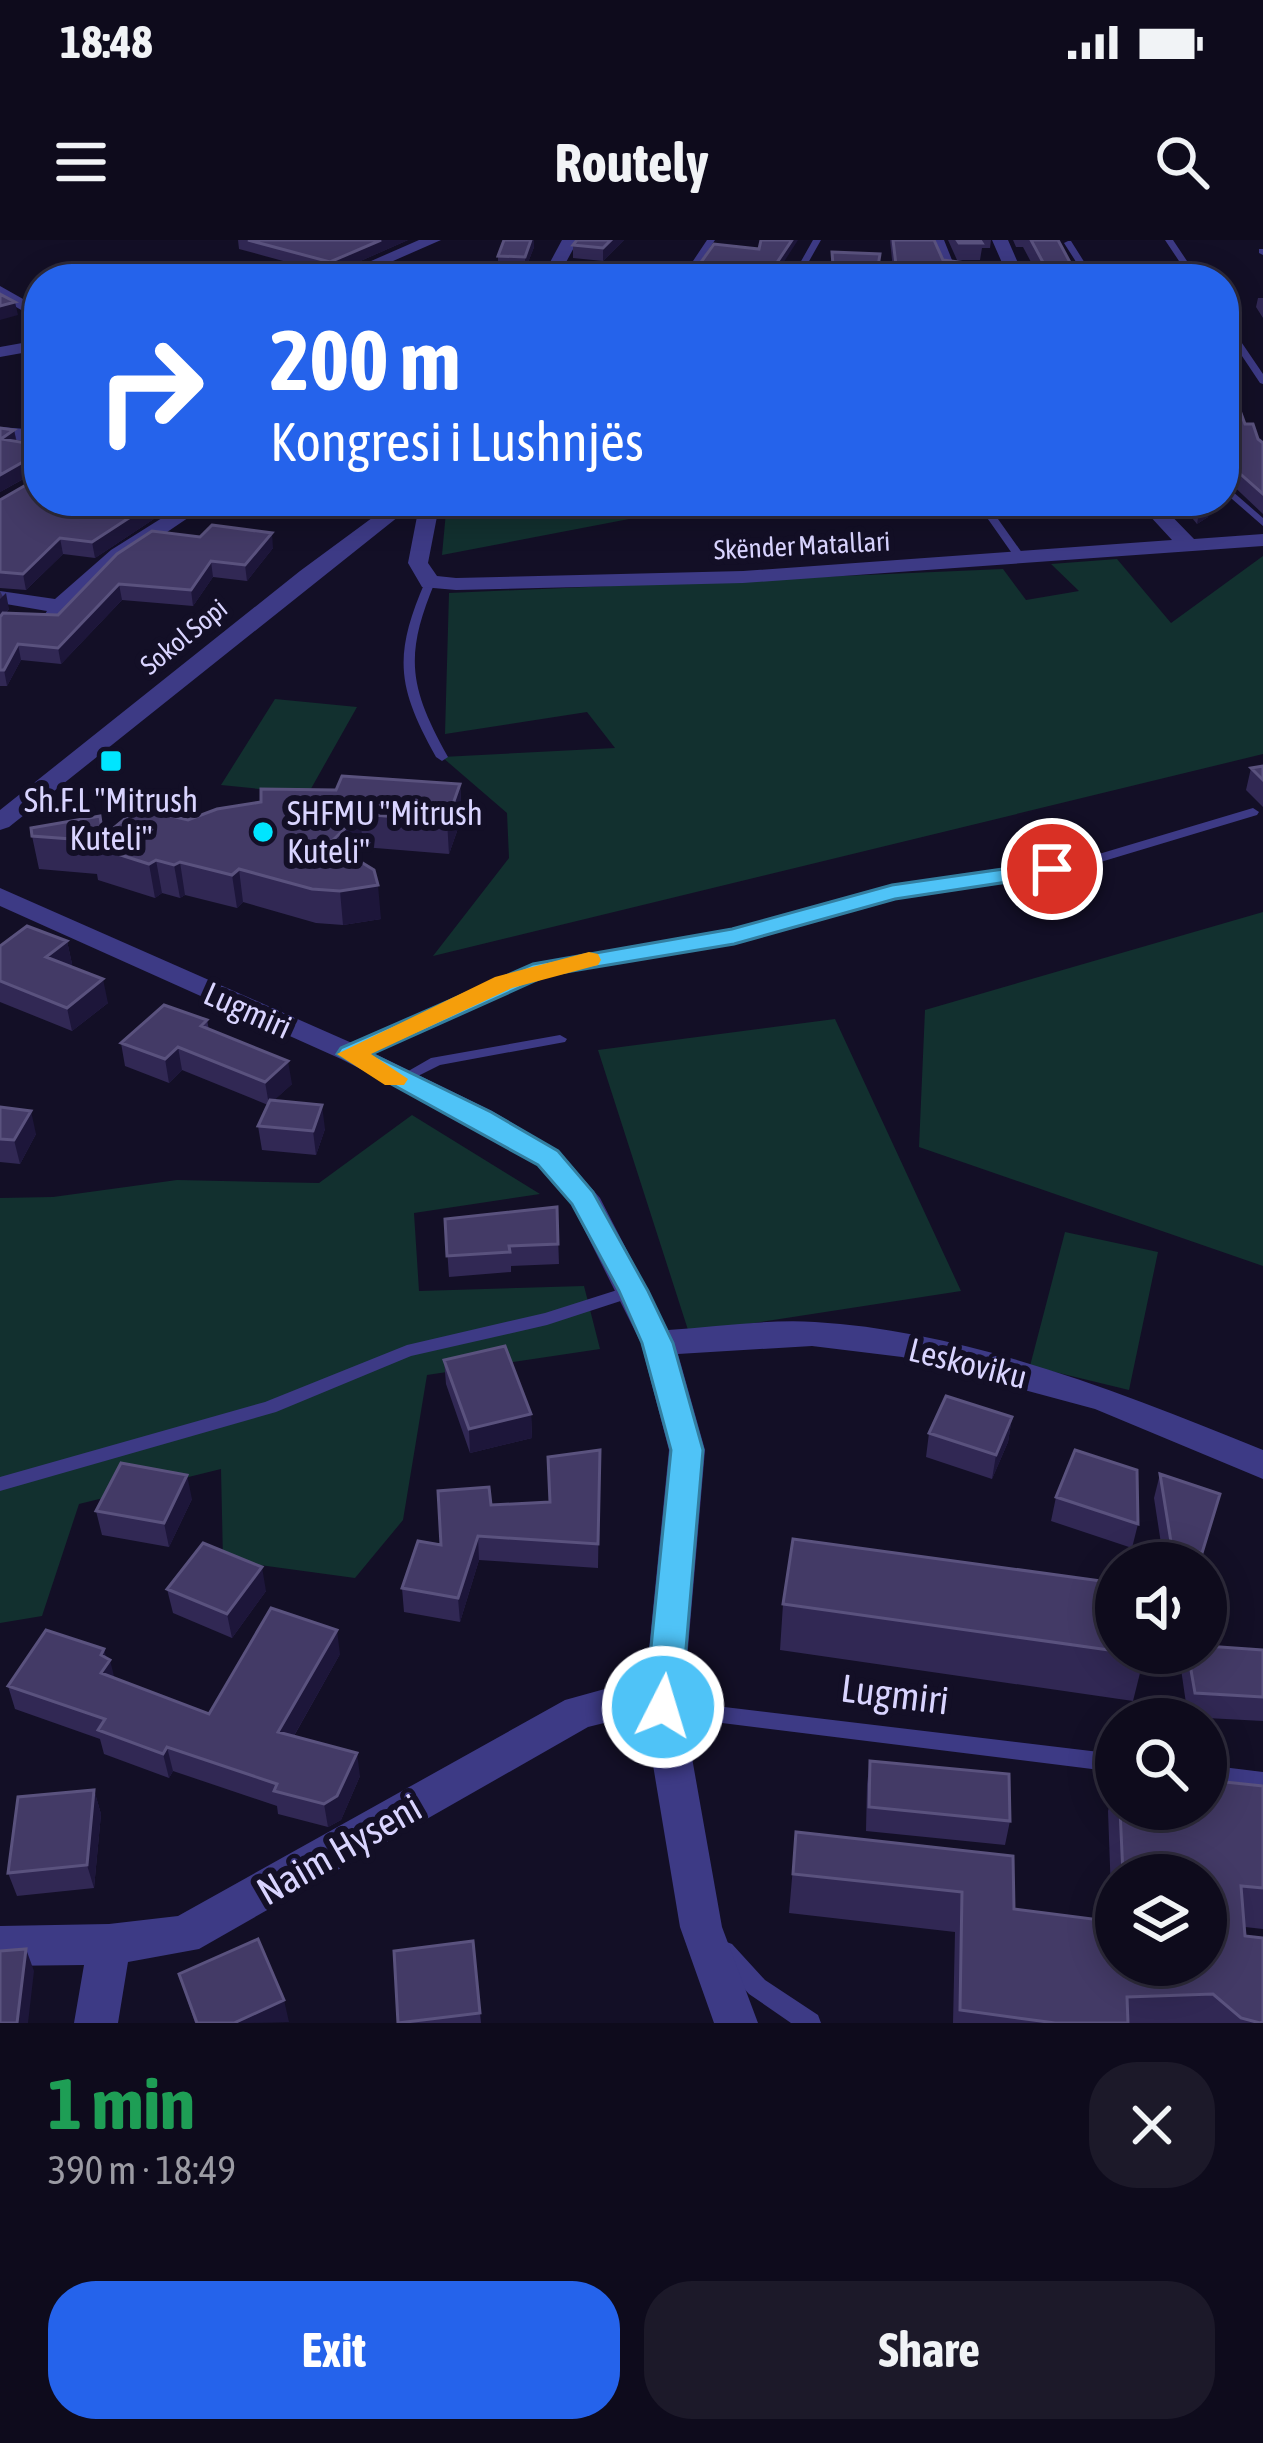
<!DOCTYPE html>
<html lang="en">
<head>
<meta charset="utf-8">
<style>
	body { margin:0; font-family:"Asap Condensed",sans-serif; background:#1c1929; color:#f1f3f6; height:100vh; display:flex; flex-direction:column; font-size:45px; white-space:nowrap }
	* { box-sizing:border-box; margin:0 }
	p { font-size:39px; color:#9b9ba3 }
	.icon { flex:none; width:66px; height:66px; fill:none; stroke:currentColor; stroke-width:2; stroke-linecap:round; stroke-linejoin:round }
	.map { position:relative; height:1783px; overflow:hidden }
	.panel { display:flex; flex-direction:column; background:#0e0b1c; flex:1 }
	.panel>* { flex:none }
	.hud { position:absolute; left:24px; top:24px; width:1215px; height:252px; border-radius:48px; box-shadow:0 6px 30px #0003,0 0 0 3px #2e2b3b; background:#2563eb; color:#fff; overflow:hidden }
	.tools { position:absolute; left:1095px; top:1302px; display:grid; gap:24px }
	.tools a { display:grid; place-items:center; width:132px; height:132px; border-radius:50%; background:#0e0b1c; box-shadow:0 6px 30px #0003,0 0 0 3px #2e2b3b; font-size:60px }
	.pin { position:absolute; display:grid; place-items:center; width:102px; height:102px; color:#fff; margin:-51px; border:6px solid #fff; border-radius:50%; box-shadow:0 3px 12px #0007 }
	.me { position:absolute; width:132px; margin:-66px; rotate:5deg; stroke-linejoin:round; filter:drop-shadow(0 0 9px #0008) }
	.turn { display:flex; align-items:center; gap:42px; height:252px; padding:0 48px; font-size:54px }
	.turn .icon { width:156px; height:156px; stroke-width:2.5 }
	.turn b { display:block; font-size:84px; line-height:102px }
	.round { display:grid; place-items:center; flex:none; width:126px; height:126px; border-radius:48px; background:#1c1929 }
	.head { display:flex; align-items:center; justify-content:space-between; height:204px; padding:0 48px }
	h1 { font-size:72px; font-weight:700; line-height:90px; color:#1e9e55 }
	.primary-button { display:flex; gap:24px; margin-top:auto; padding:24px 48px }
	.primary-button a { flex:1; height:138px; border-radius:48px; background:#2563eb; color:#fff; font-size:48px; font-weight:700; line-height:138px; text-align:center }
	.primary-button a+a { background:#1c1929; color:#f1f3f6 }
	.status { display:flex; justify-content:space-between; align-items:center; height:84px; padding:0 60px; background:#0e0b1c; direction:ltr }
	.status svg { height:33px; fill:currentColor }
	header { display:flex; justify-content:space-between; align-items:center; height:156px; padding:0 48px; background:#0e0b1c; font-size:54px; font-weight:700 }
	.map>svg:first-child { display:block }
</style>
</head>
<body>
<div class="status"><b>18:48</b><svg viewBox="0 0 49 12"><path d="M0 12V9h3v3zM5 12V6h3v6zM10 12V3h3v9zM15 12V0h3v12zM26 1h20v11H26zM47 4h2v5h-2z"/></svg></div>
<header><svg class="icon" aria-label="menu" viewBox="0 0 24 24"><path d="M4 6h16M4 12h16M4 18h16"/></svg>Routely<svg class="icon" aria-label="search" viewBox="0 0 24 24"><circle cx="10" cy="10" r="6"/><path d="M15 15l6 6"/></svg></header>
<div class="map">
<svg width="1263" height="1783" viewBox="0 0 1263 1783">
	<rect width="100%" height="100%" fill="#130f26"/>
	<!-- green -->
	<path fill="#12302f" d="M447,261H557L634,271L629,279L442,315Z
		M1263,316V514L433,716L509,618L507,573L442,517L615,508L587,472L445,494L449,353L1003,329L1026,360L1079,351L1051,324L1117,319L1171,383Z
		M275,459L357,467L308,554L221,545Z
		M1263,672V1026L919,907L925,770Z
		M835,779L961,1051L689,1093L598,810Z
		M412,875L540,954L414,973L419,1051L584,1046L600,1109L427,1135L403,1280L355,1338L223,1320L221,1229L79,1264L42,1376L0,1383V958L53,957L177,940L319,943Z
		M1065,992L1158,1012L1129,1150L1030,1126Z"/>
	<g fill="none" stroke-linecap="round" stroke-linejoin="round">
		<!-- service -->
		<path fill="#3d3a85" fill-rule="evenodd" d="M707,0H715L689,39H681Z
			M813,0H821L799,39H791Z
			M1165,0H1173L1199,39H1191Z
			M1068,1H1071L1095,39H1087L1064,3Z
			M1259,9H1263V15L1259,13Z
			M1224,80L1227,81L1263,134V144L1260,143L1224,89Z
			M1224,244L1263,278V286L1224,252Z
			M601,261L660,264L689,261L660,270L606,264Z
			M980,261H990L993,272L1025,317L1024,319H1016L983,272Z
			M430,339L435,342C404,416 409,447 448,517L442,521L436,517C397,447 393,416 425,342Z
			M1253,568L1259,572L1257,575L1074,630L893,657L734,700L545,733L356,816H346L344,813L346,810L537,726L733,692L892,649L1072,622Z
			M560,795L567,799L565,802L440,825L398,846L391,841L431,818Z
			M633,1045L639,1047L641,1051L639,1055L547,1085L411,1116L276,1172L0,1251V1237L265,1162L407,1105L545,1073Z
			M666,1460L1116,1514V1532L666,1476L659,1474L656,1468L659,1462Z
			M1206,1525L1263,1532V1550L1206,1543Z
			M724,1701L732,1704L765,1740L818,1775L821,1783H791L749,1754L716,1718L713,1711L716,1704Z"/>
		<!-- minor -->
		<path fill="#3d3a85" fill-rule="evenodd" d="M419,0H441L352,39H330Z
			M928,0H944L954,25H1003L992,0H1008L1025,39L942,33Z
			M0,46L39,68V80L0,58Z
			M39,100V110L0,117V107Z
			M0,187L39,190V202L0,199Z
			M189,261H213L105,334L58,388H42L39,383L47,371L0,363V351L55,359L111,310Z
			M420,261H440L428,323L437,336L456,338L743,331L1172,300L1136,261H1157L1194,299L1263,294V306L743,343L456,350L422,347L408,323Z
			M0,648L361,807L492,871L559,911L600,958L668,1090C716,1087 767,1079 815,1082C967,1091 1123,1153 1263,1210V1239L1095,1169L902,1117L812,1106L678,1114L705,1210L683,1467L722,1687L758,1783H714L680,1687L646,1483L612,1481L588,1487L199,1709L128,1722L118,1783H74L84,1725L0,1726V1686L109,1684L178,1676L565,1460L612,1447L645,1449L669,1210L641,1103L571,963L537,925L470,885L341,819L0,666Z"/>
		<!-- tertiary -->
		<path fill="#3d3a85" fill-rule="evenodd" d="M562,0H578L557,39H541Z
			M395,261H418L9,587L0,590V570L300,331Z"/>
	</g>
	<!-- wall -->
	<path fill="#312854" fill-rule="evenodd" d="M238,0H408L331,34L239,9Z
		M504,0H534V7L525,30L498,29V16Z
		M577,0H624L603,21L573,18V5Z
		M890,0H934L943,20L990,26L988,39H894Z
		M948,0H991L990,8H982L980,20H957Z
		M1013,0H1058L1079,39H1040L1023,7H1016Z
		M1258,58H1263V78L1256,67Z
		M1224,156L1229,165L1263,203V274L1224,237Z
		M14,190L17,202L39,205V261H181L95,318L63,314L26,350L0,348V260L38,238V231L0,252Z
		M851,261H911L909,275L851,269Z
		M1178,261H1210L1208,277L1197,284Z
		M273,308L247,341L213,337L193,366L122,360L61,424L21,420L7,446H0V351L9,369L6,373L58,375L117,314Z
		M1263,526V567L1246,550L1251,528Z
		M460,544L462,577L449,614L363,607L353,617L381,679L343,685L316,683L243,662L237,668L185,655L180,658L162,653L155,658L98,640L97,634L39,629L32,596L100,576L104,596L336,550Z
		M67,701L72,724L69,726L108,763L72,791L0,762V706Z
		M207,780L209,790L292,844L274,860L325,889L316,915L262,910L258,886L268,865L182,830L169,843L125,826L121,803Z
		M0,867L36,894L20,924L0,922Z
		M557,967L559,1024L511,1026V1032L449,1037L445,979Z
		M444,1120L531,1174L532,1198L470,1213L446,1144Z
		M1012,1177L1008,1202L992,1239L926,1217L929,1193Z
		M600,1210L598,1328L479,1320L460,1382L404,1372L402,1348L441,1305L491,1265L550,1262Z
		M1160,1234L1220,1254L1199,1323H1164L1154,1258Z
		M1056,1257L1138,1284L1132,1308L1051,1281Z
		M192,1259L169,1307L102,1295L96,1271Z
		M1116,1343V1413H1145L1133,1461L780,1410L783,1364Z
		M167,1349L266,1351L232,1398L173,1373Z
		M1263,1410V1481L1188,1477L1181,1429L1185,1413Z
		M340,1414L294,1496L360,1536L341,1580L328,1587L278,1574L277,1566L173,1531L169,1538L104,1514L100,1499L15,1469L8,1446L107,1419L114,1438L209,1474Z
		M870,1521L1010,1581L1005,1605L866,1591L867,1544Z
		M1116,1541V1569H1206L1263,1546V1689L1245,1687L1263,1783H953L955,1692L789,1673L796,1592L1014,1669L1112,1681L1108,1571ZM1116,1635H1206L1116,1725Z
		M94,1550L101,1574L94,1648L17,1656L8,1633Z
		M473,1701L481,1783H398Z
		M179,1734L289,1782L195,1783Z"/>
	<!-- shaded-wall -->
	<path fill="#1d163a" d="M381,0H408L331,34L330,22Z
		M531,0H534V7L525,30V17Z
		M611,0H624L603,21V8Z
		M792,0H798L773,39H766Z
		M15,62L18,75L0,80V66Z
		M14,190L17,205L1,199Z
		M37,214L39,230L0,252V235Z
		M155,261H181L95,318L92,302Z
		M1210,261H1211L1208,277L1197,284L1200,267Z
		M272,293L273,308L247,341L245,325Z
		M60,298L63,314L26,350L23,334Z
		M211,321L213,337L193,366L191,350Z
		M119,344L122,360L61,424L58,408Z
		M6,353L9,369L0,379V359Z
		M18,404L21,420L7,446L4,430Z
		M460,544L462,577L449,614L447,581Z
		M360,574L363,607L333,636L330,603Z
		M156,620L162,653L155,658L149,624Z
		M180,622L185,655L180,658L174,625Z
		M239,629L243,662L237,668L232,635Z
		M378,645L381,679L343,685L340,651Z
		M67,701L72,724L51,740L46,717Z
		M103,739L108,763L72,791L67,768Z
		M178,807L182,830L169,843L165,819Z
		M288,821L292,844L269,865L265,842Z
		M322,865L325,889L316,915L313,891Z
		M31,871L36,894L20,924L14,900Z
		M531,1174L532,1198L470,1213L469,1189Z
		M1012,1177L1008,1202L992,1239L996,1215Z
		M187,1235L192,1259L169,1307L164,1283Z
		M478,1296L479,1320L460,1382L458,1358Z
		M262,1327L266,1351L232,1398L227,1374Z
		M337,1390L340,1414L283,1515L278,1492Z
		M104,1409L108,1423L110,1420L116,1444L101,1433V1415Z
		M167,1507L173,1531L169,1538L163,1514Z
		M357,1513L360,1536L341,1580L328,1587L324,1564Z
		M94,1550L101,1574L94,1648L87,1625Z
		M26,1709L34,1731L28,1783H17Z
		M284,1760L289,1782L234,1783Z"/>
	<!-- building -->
	<path fill="#433a66" stroke="#5a527e" stroke-width="3" d="M248,0H381L330,22Z
		M504,0H531L525,17L498,16Z
		M577,0H611L603,8L573,5Z
		M761,0H792L766,39H689L714,4L759,9Z
		M893,0H934L943,20L990,26L896,25Z
		M957,0H980L982,3H959Z
		M1031,0H1058L1079,39H1052Z
		M832,12L880,14L876,39H834Z
		M83,27L103,39H48L43,36Z
		M0,54L15,62L0,66Z
		M1224,156L1229,165H1238L1245,184H1253L1258,199L1263,203V254L1228,223L1224,212Z
		M0,188L14,190L1,199L39,205V261H155L92,302L60,298L23,334L0,332V260L38,238L37,214L0,235Z
		M1195,261H1210L1200,267Z
		M212,285L272,293L245,325L211,321L191,350L119,344L58,408L18,404L4,430H0V377L3,373L58,375L117,314L152,291L200,297Z
		M1263,526V540L1251,528Z
		M342,536L460,544L447,581L360,574L330,603L374,630L378,645L340,651L312,649L239,629L232,635L180,622L174,625L156,620L149,624L92,606L98,601L32,596L31,588L100,576L103,597L138,568L188,580L217,569L261,562V549L336,550Z
		M27,686L67,701L46,717L103,739L67,768L0,741V706Z
		M164,765L207,780L201,786L288,821L265,842L178,807L165,819L121,803Z
		M270,860L322,865L313,891L258,886Z
		M0,867L31,871L14,900L0,899Z
		M557,967L558,1004L509,1006L510,1012L447,1016L445,979Z
		M505,1106L531,1174L469,1189L444,1120Z
		M946,1156L1012,1177L996,1215L929,1193Z
		M600,1210L598,1304L478,1296L458,1358L402,1348L418,1301L441,1305L438,1251L489,1247L491,1265L550,1262L548,1217Z
		M1075,1210L1137,1230L1138,1284L1056,1257Z
		M121,1223L187,1235L164,1283L96,1271Z
		M1160,1234L1220,1254L1202,1313L1171,1302Z
		M793,1299L1116,1343V1411L783,1364Z
		M203,1303L262,1327L227,1374L167,1349Z
		M271,1368L337,1390L278,1492L357,1513L337,1556L324,1564L274,1551L277,1544L167,1507L163,1514L98,1490L105,1479L8,1446L46,1390L104,1409L101,1415L110,1420L101,1433L209,1474Z
		M1206,1406L1263,1410V1457L1195,1453L1188,1413H1206Z
		M870,1521L1009,1534L1010,1581L869,1567Z
		M1206,1540L1263,1546V1648L1241,1646L1245,1696L1263,1698V1782L1260,1783L1241,1778L1213,1754L1127,1757L1128,1783H1055L960,1770L962,1652L793,1634L796,1592L1013,1616L1014,1669L1116,1682V1725H1206V1635H1123L1120,1569H1206Z
		M94,1550L87,1625L8,1633L18,1557Z
		M258,1699L284,1760L234,1783H197L179,1734Z
		M473,1701L480,1773L398,1783L394,1711Z
		M26,1709L17,1783H0V1711Z"/>
	<!-- route -->
	<path fill="#4fc3f7" stroke="#337fa1" stroke-width="3" d="M1052,622L1060,624V634L895,659L734,704L548,735L372,814L491,872L558,911L593,952L648,1051L673,1103L703,1210L681,1467L676,1478L663,1483L650,1478L645,1467L671,1210L642,1103L619,1051L572,964L538,925L337,814L341,808L533,724L732,689L892,645Z"/>
	<!-- slow -->
	<path fill="#f59e0b" d="M589,712L598,714L601,720L598,725L512,748L371,814L408,839L404,845H385L337,814L495,737Z"/>
	<!-- markers -->
	<g fill="#00e5ff" stroke="#130f26" stroke-width="4.5">
		<rect x="99" y="509" width="24" height="24" rx="6"/>
		<circle cx="263" cy="592" r="12"/>
	</g>
	<g text-anchor="middle" stroke-width="12" stroke-linejoin="round" paint-order="stroke">
		<!-- far-street labels -->
		<g font-size="27" fill="#d9d4ff" stroke="#130f26">
			<text transform="translate(802 306) rotate(-3)" y="9">Skënder Matallari</text>
			<text transform="translate(184 397) rotate(-39)" y="9">Sokol Sopi</text>
		</g>
		<!-- poi labels -->
		<g font-size="33" fill="#d9d4ff" stroke="#130f26">
			<text x="111" y="572">Sh.F.L "Mitrush<tspan x="111" dy="38">Kuteli"</tspan></text>
			<text x="287" y="585" text-anchor="start">SHFMU "Mitrush<tspan x="287" dy="38">Kuteli"</tspan></text>
		</g>
		<!-- street labels -->
		<g font-size="33" fill="#d9d4ff" stroke="#130f26">
			<text transform="translate(248 770) rotate(24)" y="12">Lugmiri</text>
			<text transform="translate(968 1123) rotate(14)" y="12">Leskoviku</text>
		</g>
		<!-- near-street labels -->
		<g font-size="39" fill="#d9d4ff" stroke="#130f26">
			<text transform="translate(895 1454) rotate(7)" y="14">Lugmiri</text>
			<text transform="translate(339 1609) rotate(-30)" y="14">Naim Hyseni</text>
		</g>
	</g>
</svg>
<div class="tools">
<a><svg class="icon" aria-label="sound" viewBox="0 0 24 24"><path d="M4 9h4l5-4v14l-5-4H4zM17 9q2 3 0 6"/></svg></a>
<a><svg class="icon" aria-label="search" viewBox="0 0 24 24"><circle cx="10" cy="10" r="6"/><path d="M15 15l6 6"/></svg></a>
<a><svg class="icon" aria-label="layers" viewBox="0 0 24 24"><path d="M12 4l9 5-9 5-9-5zM3 14l9 5 9-5"/></svg></a>
</div>
<div class="pin" style="left:1052px;top:629px;background:#d93025"><svg class="icon" aria-label="arrive" viewBox="0 0 24 24"><path d="M6 21V4h12l-3 4 3 4H6"/></svg></div>
<svg class="me" style="left:663px;top:1467px" viewBox="-20 -20 40 40"><circle r="17" fill="#4fc3f7" stroke="#fff" stroke-width="3"/><path d="M0-11L8 9 0 5-8 9z" fill="#fff"/></svg>
<div class="hud">
<div class="turn"><svg class="icon" aria-label="right" viewBox="0 0 24 24"><path d="M7 20v-9h11M14 6l5 5-5 5"/></svg><div><b>200 m</b>Kongresi i Lushnjës</div></div>
</div>
</div>
<section class="panel">
<div class="head"><div><h1>1 min</h1><p>390 m · 18:49</p></div><a class="round"><svg class="icon" aria-label="close" viewBox="0 0 24 24"><path d="M6 6l12 12M18 6L6 18"/></svg></a></div>
<div class="primary-button"><a>Exit</a><a>Share</a></div>
</section>
</body>
</html>
